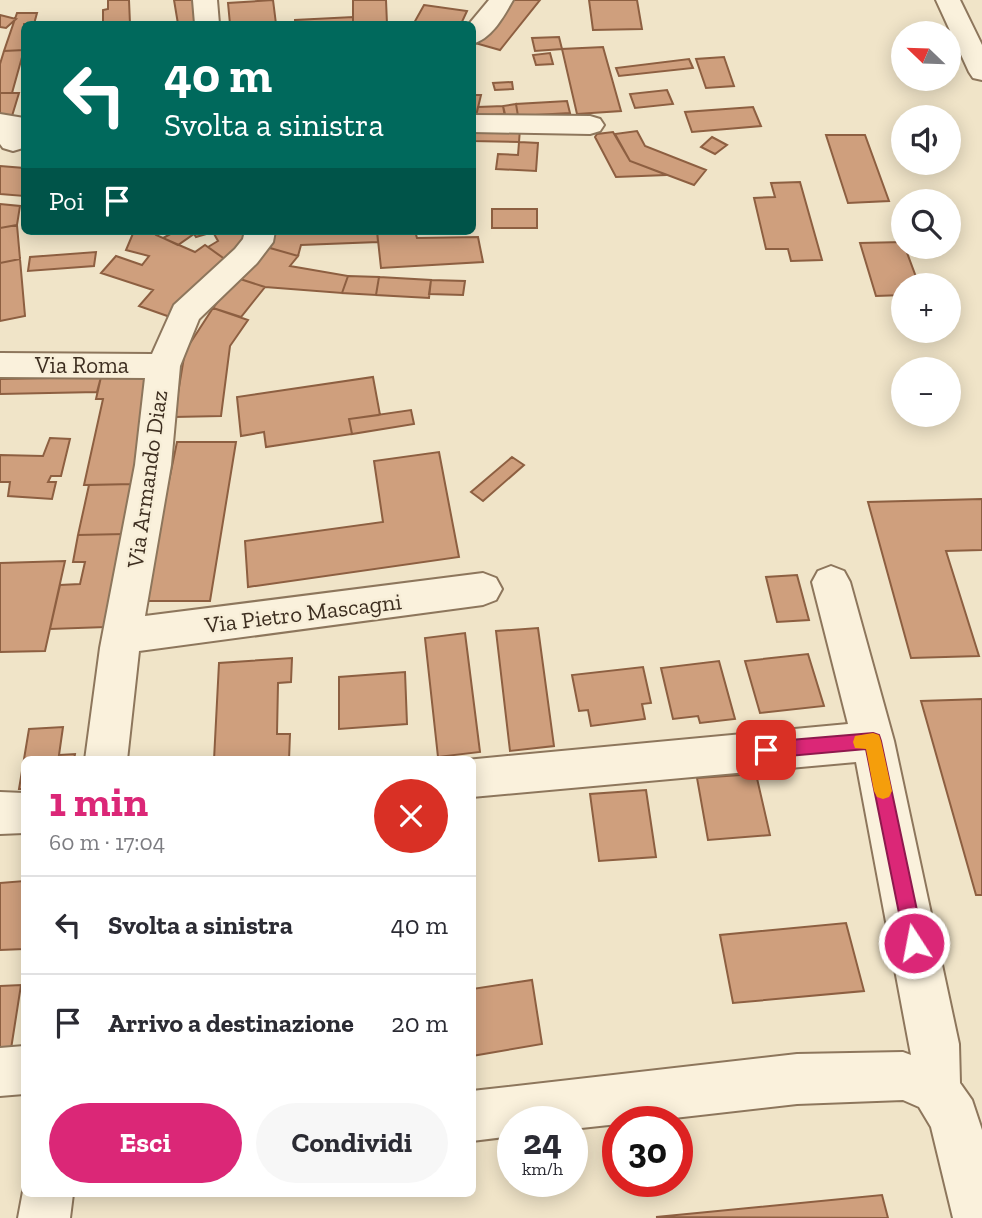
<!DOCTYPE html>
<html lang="it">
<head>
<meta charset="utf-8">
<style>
	body { margin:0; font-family:"Zilla Slab",serif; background:#f7f7f7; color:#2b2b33; height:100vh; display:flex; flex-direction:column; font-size:26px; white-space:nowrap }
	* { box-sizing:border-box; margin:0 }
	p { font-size:23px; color:#7c7c81 }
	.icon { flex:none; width:38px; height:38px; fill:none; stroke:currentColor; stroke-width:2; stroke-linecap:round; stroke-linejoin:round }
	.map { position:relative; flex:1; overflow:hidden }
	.details { position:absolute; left:21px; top:756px; width:455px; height:441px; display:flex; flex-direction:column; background:#fff; border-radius:10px; box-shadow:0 4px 18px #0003 }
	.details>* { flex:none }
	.hud { position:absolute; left:21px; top:21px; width:455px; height:214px; border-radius:10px; box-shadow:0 4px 18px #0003; background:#00695c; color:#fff; overflow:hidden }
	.needle { width:46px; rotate:293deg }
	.controls { position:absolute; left:891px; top:21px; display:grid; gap:14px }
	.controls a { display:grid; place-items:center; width:70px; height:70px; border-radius:50%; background:#fff; box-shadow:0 4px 18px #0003; font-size:35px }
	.speed { position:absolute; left:497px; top:1106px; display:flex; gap:14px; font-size:35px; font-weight:700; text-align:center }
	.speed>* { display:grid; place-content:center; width:91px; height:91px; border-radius:50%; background:#fff; box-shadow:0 4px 18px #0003; line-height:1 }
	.speed small { font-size:18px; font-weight:400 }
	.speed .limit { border:10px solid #d22; background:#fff; color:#111 }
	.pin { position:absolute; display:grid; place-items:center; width:60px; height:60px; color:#fff; margin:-30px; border-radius:14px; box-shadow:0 4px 10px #0006 }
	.me { position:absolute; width:77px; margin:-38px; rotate:349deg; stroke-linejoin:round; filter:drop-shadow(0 0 5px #0008) }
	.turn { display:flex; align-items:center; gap:24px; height:147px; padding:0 28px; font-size:32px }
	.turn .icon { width:91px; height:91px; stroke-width:2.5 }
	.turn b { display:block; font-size:49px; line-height:60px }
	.then { display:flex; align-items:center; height:66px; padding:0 28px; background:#0003; gap:14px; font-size:26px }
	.round { display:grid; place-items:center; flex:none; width:74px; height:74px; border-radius:37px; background:#f7f7f7 }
	.head { display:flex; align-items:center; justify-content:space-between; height:119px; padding:0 28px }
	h1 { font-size:42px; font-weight:800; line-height:52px; color:#db2777 }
	.cta { display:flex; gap:14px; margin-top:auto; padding:14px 28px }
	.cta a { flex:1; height:80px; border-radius:42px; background:#db2777; color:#fff; font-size:28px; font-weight:800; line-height:80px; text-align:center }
	.cta a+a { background:#f7f7f7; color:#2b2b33 }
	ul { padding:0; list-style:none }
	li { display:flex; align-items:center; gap:21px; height:98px; padding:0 28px; border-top:2px solid #e1e1e2 }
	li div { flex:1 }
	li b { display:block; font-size:26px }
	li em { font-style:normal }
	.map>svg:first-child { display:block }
</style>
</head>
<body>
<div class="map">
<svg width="982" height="1218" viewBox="0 0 982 1218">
	<rect width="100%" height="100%" fill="#f0e4c8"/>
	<!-- building -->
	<path fill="#cf9f7d" stroke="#8d5f41" stroke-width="2" d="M108,0H129L130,24H103V10L108,9Z
		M174,0H197L202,24H178Z
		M273,0L276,24H230L228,3Z
		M353,0H386L387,24H353Z
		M511,0H540L500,50L475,43Z
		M589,0H637L642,29L593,30Z
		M424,5L467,11L461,24L414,23Z
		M17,13H37L34,24H24V50L4,51Z
		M0,15L16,19L6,28L0,27Z
		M353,17V24H295V20Z
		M559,37L562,49L535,51L532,38Z
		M603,47L621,111L577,114L562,49Z
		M24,50L12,93H0V64L4,51Z
		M550,53L553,64L536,65L533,55Z
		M724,57L734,86L706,88L696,59Z
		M689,59L693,68L619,76L616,68Z
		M512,82L513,89L495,90L493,83Z
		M667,90L673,104L635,108L630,94Z
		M0,93H19L12,116H0Z
		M472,95H481L476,116L472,115Z
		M567,101L570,113L518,116L516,104Z
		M516,104L518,116L505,117L503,106Z
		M503,106L505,114L476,116L478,107Z
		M753,107L761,126L692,132L685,112Z
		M472,127L520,129L519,142L472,141Z
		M637,131L645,146L706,170L694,185L630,161L615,134Z
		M613,132L630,161L667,175L616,177L595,137L597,134Z
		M826,135H865L889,201L848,203Z
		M712,137L727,145L715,154L701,147Z
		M519,142L538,143L536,171L496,169L498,154L518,155Z
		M0,166L24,168V196L0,194Z
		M800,182L822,260L791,261L788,249H766L754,198L775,197L771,183Z
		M0,204L20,206L17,225L0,228Z
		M492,209H537V228H492Z
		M17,225L20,259L0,263V228Z
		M134,231H157L156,235L195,252L205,245L226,260L173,318L139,306L153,290L101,273L116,256L142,265L149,256L126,250Z
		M176,231H249L253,239L226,260L208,247L218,241L213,232L196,237L194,234L178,245L163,238Z
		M274,231H377L378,242L301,245L298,256L263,246L274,237Z
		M377,231H415L417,238L478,237L483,262L381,268Z
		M903,242L919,285H903V295L876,296L860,243Z
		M263,246L298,256L290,266L348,276L342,293L265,287L237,278Z
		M96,252L94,266L28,271L30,257Z
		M20,259L25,316L0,321V263Z
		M348,276L379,277L376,295L342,293Z
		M379,277L431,280L429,298L376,295Z
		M237,278L265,287L241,317L213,308Z
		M431,280L465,281L463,295L429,294Z
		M213,308L248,320L230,346L221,416L174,417L185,351Z
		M154,376L133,484L84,485L103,399H96L101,377Z
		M101,377L97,392L0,394V379Z
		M373,377L380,415L349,419L352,434L266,447L264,432L241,436L237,397Z
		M411,410L414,424L352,434L349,419Z
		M50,438L70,439L61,476H51L48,482H56L52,499L8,496L10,482H0V455L43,456Z
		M177,442H236L210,601H144Z
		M439,452L459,557L248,587L245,541L383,522L374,461Z
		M512,457L524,465L483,501L471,492Z
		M133,484L124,534L78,535L89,485Z
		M982,499V550L946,551L979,656L911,658L868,502Z
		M124,534L106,627L50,629L60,585L80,584L85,562H73L78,535Z
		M65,561L45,651L0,652V563Z
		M797,575L809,620L777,622L766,577Z
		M538,628L554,746L510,751L496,631Z
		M465,633L480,752L438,757L425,638Z
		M808,654L824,706L760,713L745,661Z
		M292,658L291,682L278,683L277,734H290L289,760H214L219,663Z
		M719,661L735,719L700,723L698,716L673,719L661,668Z
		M643,667L651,703L642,704L645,719L591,726L588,710L579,711L572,675Z
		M405,672L407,724L339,729V677Z
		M982,699V895H976L921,701Z
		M63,727L59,755L75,754L74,760H24V789H19L29,729Z
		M756,774L770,835L708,840L697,778Z
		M646,790L656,857L599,861L590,794Z
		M24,881V949L0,950V883Z
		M846,923L864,991L733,1003L720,935Z
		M532,980L542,1044L472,1056V989Z
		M21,985L11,1049L0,1050V986Z
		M882,1195L888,1218L656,1217Z"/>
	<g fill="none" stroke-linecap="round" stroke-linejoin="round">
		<defs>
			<path id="minor" d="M193,0H217L219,24H195Z
				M489,0H513C504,16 492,39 472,44V24H469Z
				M936,0H960L982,45V80L973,78L969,72Z
				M0,114L24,118L23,148L13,151L3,148L0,144Z
				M472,115L590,116L600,119L604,125L600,131L590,134L472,132Z
				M245,231H275L273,242L257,263L199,319L180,366L171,465L145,616L483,573L496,578L502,589L496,600L483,605L139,651L127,760H85L100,648L135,465L145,378L0,377V353L152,354L174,305L235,249L243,239Z
				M831,566L844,571L850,582L894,741L959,1044L960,1083L972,1100L982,1130V1218H953L931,1127L919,1107L903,1100L797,1104L639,1122H618V1124L572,1129V1122H513V1136L472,1141V1091L797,1054L903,1052L911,1055L856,762L472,797V760H466L848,724L812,582L818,571Z
				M0,792L24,793V833L0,834Z
				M24,1046V1094L0,1096V1048Z
				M24,1186V1194H73L70,1218H18Z"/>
		</defs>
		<!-- minor casing -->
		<use href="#minor" stroke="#8d765c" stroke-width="4"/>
		<!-- minor -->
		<use href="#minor" fill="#faf1dc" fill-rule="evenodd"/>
	</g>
	<!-- route -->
	<path fill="#db2777" stroke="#8e194d" stroke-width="2" d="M873,733L879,735L881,741L924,943L921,949L914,952L908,949L905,943L866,749L766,758L760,756L757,750L760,745L766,742Z"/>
	<!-- slow -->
	<path fill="#f59e0b" d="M873,733L879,735L881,741L892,791L889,797L883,799L877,797L874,791L866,749L855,748L853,742L855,736Z"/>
	<g text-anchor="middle" stroke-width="5" stroke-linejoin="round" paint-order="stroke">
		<!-- street labels -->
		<g font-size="23" fill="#3d2e20" stroke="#f7eed8">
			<text x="82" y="373">Via Roma</text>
			<text transform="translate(147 479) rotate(-82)" y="8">Via Armando Diaz</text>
			<text transform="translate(303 613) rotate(-7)" y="8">Via Pietro Mascagni</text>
		</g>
	</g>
</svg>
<div class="controls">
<a><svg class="needle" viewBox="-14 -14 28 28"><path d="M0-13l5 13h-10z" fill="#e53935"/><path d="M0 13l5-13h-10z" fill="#7c7c81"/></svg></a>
<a><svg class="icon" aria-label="sound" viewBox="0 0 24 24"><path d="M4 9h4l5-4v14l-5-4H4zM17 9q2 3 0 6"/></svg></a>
<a><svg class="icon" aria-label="search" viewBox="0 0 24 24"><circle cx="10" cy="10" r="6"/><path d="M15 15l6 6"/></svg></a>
<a>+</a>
<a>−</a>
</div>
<div class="speed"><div>24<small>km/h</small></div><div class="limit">30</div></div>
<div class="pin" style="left:766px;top:750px;background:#d93025"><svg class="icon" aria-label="arrive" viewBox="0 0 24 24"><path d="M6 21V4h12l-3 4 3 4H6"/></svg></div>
<svg class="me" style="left:914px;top:943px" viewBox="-20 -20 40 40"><circle r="17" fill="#db2777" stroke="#fff" stroke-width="3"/><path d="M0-11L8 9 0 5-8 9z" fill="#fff"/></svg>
<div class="hud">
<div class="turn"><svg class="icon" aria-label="left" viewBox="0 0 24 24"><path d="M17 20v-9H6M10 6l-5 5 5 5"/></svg><div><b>40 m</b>Svolta a sinistra</div></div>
<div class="then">Poi<svg class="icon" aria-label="arrive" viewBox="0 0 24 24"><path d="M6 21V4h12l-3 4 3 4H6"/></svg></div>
</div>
<section class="details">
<div class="head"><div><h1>1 min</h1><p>60 m · 17:04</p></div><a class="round" style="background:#d93025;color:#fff"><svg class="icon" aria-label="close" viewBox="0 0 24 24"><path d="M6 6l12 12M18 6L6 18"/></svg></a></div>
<ul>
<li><svg class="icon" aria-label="left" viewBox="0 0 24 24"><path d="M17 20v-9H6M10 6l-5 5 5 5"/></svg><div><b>Svolta a sinistra</b></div><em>40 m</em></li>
<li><svg class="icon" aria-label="arrive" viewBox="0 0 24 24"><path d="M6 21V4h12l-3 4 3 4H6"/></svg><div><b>Arrivo a destinazione</b></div><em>20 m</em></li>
</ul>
<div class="cta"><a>Esci</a><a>Condividi</a></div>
</section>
</div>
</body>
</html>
